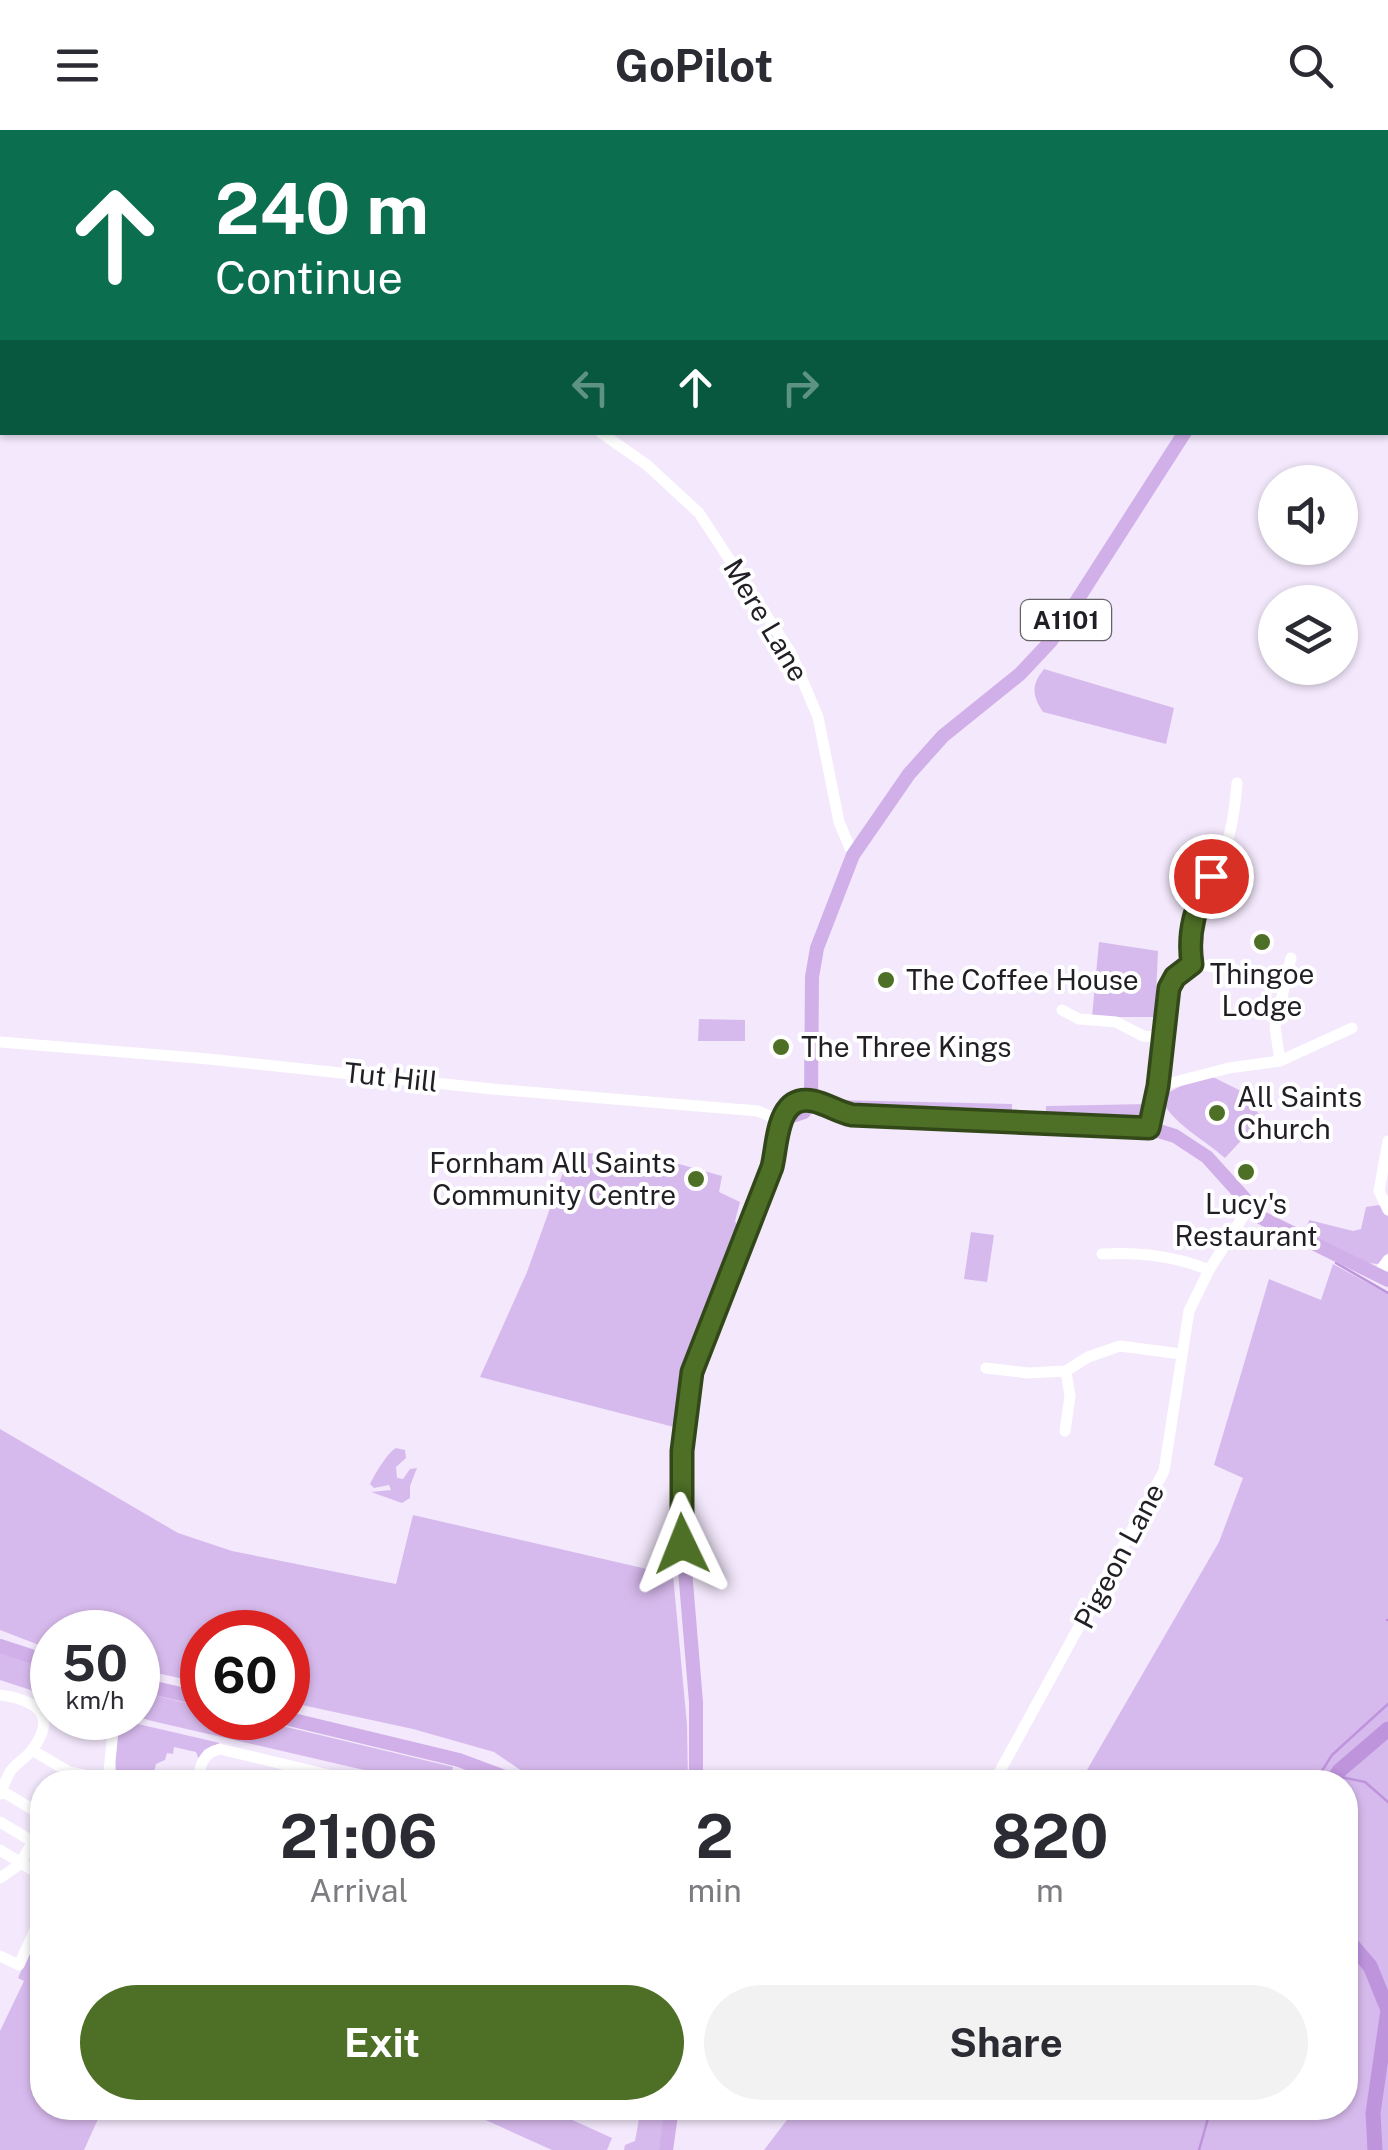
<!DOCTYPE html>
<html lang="en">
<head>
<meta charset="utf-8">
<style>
	body { margin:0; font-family:"Public Sans",sans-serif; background:#f2f2f3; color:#2b2b33; height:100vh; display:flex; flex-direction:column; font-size:38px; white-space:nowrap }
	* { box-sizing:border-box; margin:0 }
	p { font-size:32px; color:#7c7c81 }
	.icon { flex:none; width:55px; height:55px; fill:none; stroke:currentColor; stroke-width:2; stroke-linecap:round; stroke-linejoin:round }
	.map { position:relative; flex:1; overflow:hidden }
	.panel { position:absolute; left:30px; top:1640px; width:1328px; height:350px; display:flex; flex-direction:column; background:#fff; border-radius:40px; box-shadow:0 2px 8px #0004 }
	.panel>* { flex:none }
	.top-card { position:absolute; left:0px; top:0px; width:1390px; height:305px; box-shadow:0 2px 8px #0004; background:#0b6e4f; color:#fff; overflow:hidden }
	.tools { position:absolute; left:1258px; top:335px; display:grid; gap:20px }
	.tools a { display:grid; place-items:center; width:100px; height:100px; border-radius:50%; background:#fff; box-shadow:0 2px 8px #0004; font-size:50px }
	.speed { position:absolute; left:30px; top:1480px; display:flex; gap:20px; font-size:50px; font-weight:700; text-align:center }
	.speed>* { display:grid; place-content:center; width:130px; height:130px; border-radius:50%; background:#fff; box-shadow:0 2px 8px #0004; line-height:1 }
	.speed small { font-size:25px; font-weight:400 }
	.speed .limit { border:15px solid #d22; background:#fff; color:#111 }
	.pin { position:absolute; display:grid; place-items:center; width:85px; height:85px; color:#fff; margin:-42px; border:5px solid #fff; border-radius:50%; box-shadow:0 2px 10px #0007 }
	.me { position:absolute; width:110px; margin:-55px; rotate:358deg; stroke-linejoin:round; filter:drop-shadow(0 0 8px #0008) }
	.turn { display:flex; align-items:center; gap:35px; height:210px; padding:0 50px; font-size:45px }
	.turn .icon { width:130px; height:130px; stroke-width:2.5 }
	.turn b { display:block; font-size:70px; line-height:85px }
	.lanes { display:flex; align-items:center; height:95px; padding:0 50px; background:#0003; justify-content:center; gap:50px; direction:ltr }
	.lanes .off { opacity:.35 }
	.eta { display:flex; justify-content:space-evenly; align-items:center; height:170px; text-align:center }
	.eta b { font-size:60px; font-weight:700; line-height:70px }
	.action { display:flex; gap:20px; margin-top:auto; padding:20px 50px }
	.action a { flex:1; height:115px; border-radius:60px; background:#4e6f26; color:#fff; font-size:40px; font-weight:700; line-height:115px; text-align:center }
	.action a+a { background:#f2f2f3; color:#2b2b33 }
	header { display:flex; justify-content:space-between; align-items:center; height:130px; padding:0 50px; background:#fff; font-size:45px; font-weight:700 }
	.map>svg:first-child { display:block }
</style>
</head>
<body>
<header><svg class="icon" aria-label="menu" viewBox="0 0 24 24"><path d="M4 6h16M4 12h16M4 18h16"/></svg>GoPilot<svg class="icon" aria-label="search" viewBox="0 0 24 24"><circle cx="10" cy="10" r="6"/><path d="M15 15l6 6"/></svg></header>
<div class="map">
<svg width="1388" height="2020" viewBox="0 0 1388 2020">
	<rect width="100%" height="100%" fill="#f3e8fc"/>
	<!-- green -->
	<path fill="#d7baed" d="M1044,539L1174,578L1166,614L1043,582C1032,565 1031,555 1044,539Z
		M1099,812L1158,821L1155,887H1092Z
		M699,889L745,890V911H698Z
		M1211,946L1241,961L1262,988L1225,1028C1205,1010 1171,993 1160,967L1198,947Z
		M838,970L1012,974V987L845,979Z
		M1147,974L1140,992L1046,989V976Z
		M571,1020L661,1035L679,1034L722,1046L719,1062L740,1072L735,1091L738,1097L689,1225L674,1297L480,1247L527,1142Z
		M1379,1075L1388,1084V1123L1378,1134L1367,1133L1305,1104L1309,1090L1353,1101L1361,1099L1366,1077Z
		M971,1102L994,1105L987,1152L964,1149Z
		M1333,1134L1388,1164V2020H764L796,1978H1345V1652H1080L1219,1412L1243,1348L1214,1335L1269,1149L1321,1170Z
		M0,1299L178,1403L232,1421L396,1454L413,1385L673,1445L687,1595L688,1652H538L494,1622L413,1599L288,1572V1502H202V1553L138,1539V1502H52V1520L0,1500Z
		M396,1318L405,1320L406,1328L396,1337L397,1348L403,1349L410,1339L417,1338L410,1356V1368L402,1373L371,1362L391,1360L389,1355L374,1358L370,1354C375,1344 387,1323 396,1318Z
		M0,1521L52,1540V1567L0,1550Z
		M138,1561L202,1577V1588H249L453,1637L450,1652H416L152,1591L138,1587Z
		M80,1588H112L220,1613L204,1620L199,1630L196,1622L174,1617L173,1624L167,1623L165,1630L156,1634L152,1652H115L116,1638L110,1593Z
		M42,1791V1978H103L84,2020H0V1901L24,1851L18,1848Z
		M459,1978H546L612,2008L607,2020H552Z
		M641,1978H666L659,2020H624L625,2015L635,2011Z"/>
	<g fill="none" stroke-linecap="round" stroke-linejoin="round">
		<!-- stream -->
		<path stroke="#be94dd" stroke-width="2.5" d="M1336,1133L1388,1163
			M1387,1490H1388
			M1339,1641L1341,1647L1365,1652L1388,1672
			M1315,1652L1332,1625L1388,1574
			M1199,2020L1211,1978"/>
		<!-- river -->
		<path stroke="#be94dd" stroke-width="15" d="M1333,1652L1339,1641L1388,1599
			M1345,1807L1370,1836L1388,1880L1373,1983L1375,2020"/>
		<!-- minor -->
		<path stroke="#fff" stroke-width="11" d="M176,0L178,2
			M600,302L647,335L699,383L791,523L818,587L839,692L853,725
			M1191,834C1184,777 1210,763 1226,715C1233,695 1235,675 1237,653
			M1062,880L1079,889L1116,892L1143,906L1163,908
			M0,912L209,929L492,959L758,981L779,990
			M1280,931L1275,897L1291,828
			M1159,956L1229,938L1280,931L1352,898
			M1149,998L1159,956L1169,858L1175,847L1191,834L1234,839
			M1388,1011L1379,1061L1388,1080
			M1102,1124C1139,1122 1175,1126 1209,1140
			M1379,1143L1388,1130
			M986,1238L1028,1243L1066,1241L1088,1227L1120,1216L1181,1224
			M1065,1301L1070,1266L1066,1241
			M0,1565C35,1570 59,1584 32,1620C26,1628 16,1633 10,1642C6,1649 3,1657 0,1664
			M32,1620L69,1642L108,1650
			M108,1652L113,1601
			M198,1652C200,1636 202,1623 220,1619L358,1652
			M994,1652L1164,1341L1189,1181L1209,1140L1249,1077
			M2,1661L42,1685
			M0,1692L42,1717
			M0,1720L42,1746
			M0,1748L20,1734L32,1713
			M0,1826L19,1835L38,1793"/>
		<!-- major -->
		<path stroke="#d1afe9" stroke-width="14" d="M1332,2L1334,0
			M811,970L812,847L817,818L853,725L909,644L943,606L1020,544L1051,511L1185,302
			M779,990L804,982L811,970
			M0,1516L52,1533
			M138,1554L202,1569
			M285,1588L459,1630L518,1652
			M696,1652V1572L681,1392L685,1279L692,1242L707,1200L771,1037L780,1006L779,990L788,978L799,971L811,970L852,985L1149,998L1175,1006L1207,1027L1262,1088L1388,1150
			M666,2020L672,1978"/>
	</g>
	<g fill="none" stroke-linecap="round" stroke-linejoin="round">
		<defs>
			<path id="route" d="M682,1414V1321L692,1242L772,1037C778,1013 776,964 813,971C827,974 838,982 852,985L1149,998L1158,956L1169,858L1175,847L1192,834C1187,801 1196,775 1211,746"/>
		</defs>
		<!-- route casing -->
		<use href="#route" stroke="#334819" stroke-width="25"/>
		<!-- route -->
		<use href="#route" stroke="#4e6f26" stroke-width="18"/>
	</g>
	<!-- markers -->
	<g fill="#4e6f26" stroke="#fff" stroke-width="4">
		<circle cx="1262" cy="812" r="10"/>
		<circle cx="886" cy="850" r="10"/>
		<circle cx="781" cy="917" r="10"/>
		<circle cx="1217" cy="983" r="10"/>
		<circle cx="1246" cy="1042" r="10"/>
		<circle cx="696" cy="1049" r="10"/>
	</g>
	<g text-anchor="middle" stroke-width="8" stroke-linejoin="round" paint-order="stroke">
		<!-- shield labels -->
		<rect fill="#fff" stroke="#646266" stroke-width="2.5" x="1021" y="470" width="90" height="40" rx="8"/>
		<g font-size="25" font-weight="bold" fill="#221e25">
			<text x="1066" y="499">A1101</text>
		</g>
		<!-- street labels -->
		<g font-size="28" fill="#221e25" stroke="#fff">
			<text transform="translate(766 490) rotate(59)" y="10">Mere Lane</text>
			<text transform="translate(391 947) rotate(6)" y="10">Tut Hill</text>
			<text transform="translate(1119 1426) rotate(-62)" y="10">Pigeon Lane</text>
		</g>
		<!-- poi labels -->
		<g font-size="28" fill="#221e25" stroke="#fff" text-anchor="start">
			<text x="1262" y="854" text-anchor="middle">Thingoe<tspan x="1262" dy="32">Lodge</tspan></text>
			<text x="906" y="860">The Coffee House</text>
			<text x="801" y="927">The Three Kings</text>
			<text x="1237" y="977">All Saints<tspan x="1237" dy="32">Church</tspan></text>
			<text x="676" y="1043" text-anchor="end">Fornham All Saints<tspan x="676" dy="32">Community Centre</tspan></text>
			<text x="1246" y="1084" text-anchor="middle">Lucy's<tspan x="1246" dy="32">Restaurant</tspan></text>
		</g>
	</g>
</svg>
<div class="tools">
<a><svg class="icon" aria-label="sound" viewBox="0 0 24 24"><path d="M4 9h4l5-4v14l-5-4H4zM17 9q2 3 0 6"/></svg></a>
<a><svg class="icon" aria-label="layers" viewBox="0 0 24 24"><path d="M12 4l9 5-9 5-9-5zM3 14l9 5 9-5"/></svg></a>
</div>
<div class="speed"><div>50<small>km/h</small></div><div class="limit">60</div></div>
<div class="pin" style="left:1211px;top:746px;background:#d93025"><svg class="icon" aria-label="arrive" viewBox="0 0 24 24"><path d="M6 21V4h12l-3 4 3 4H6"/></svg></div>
<svg class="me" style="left:682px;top:1414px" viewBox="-20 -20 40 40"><path d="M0-17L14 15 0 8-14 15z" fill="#4e6f26" stroke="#fff" stroke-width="4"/></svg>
<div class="top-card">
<div class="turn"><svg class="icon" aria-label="ahead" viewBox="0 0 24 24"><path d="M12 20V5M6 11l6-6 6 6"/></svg><div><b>240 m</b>Continue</div></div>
<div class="lanes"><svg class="icon off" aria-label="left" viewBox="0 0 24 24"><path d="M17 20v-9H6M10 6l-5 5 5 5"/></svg><svg class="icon" aria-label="ahead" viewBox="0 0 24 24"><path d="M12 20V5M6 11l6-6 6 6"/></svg><svg class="icon off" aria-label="right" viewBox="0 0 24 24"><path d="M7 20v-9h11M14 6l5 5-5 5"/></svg></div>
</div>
<section class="panel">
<div class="eta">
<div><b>21:06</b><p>Arrival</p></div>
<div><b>2</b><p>min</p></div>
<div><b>820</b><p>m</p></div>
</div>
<div class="action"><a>Exit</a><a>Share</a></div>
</section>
</div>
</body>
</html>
